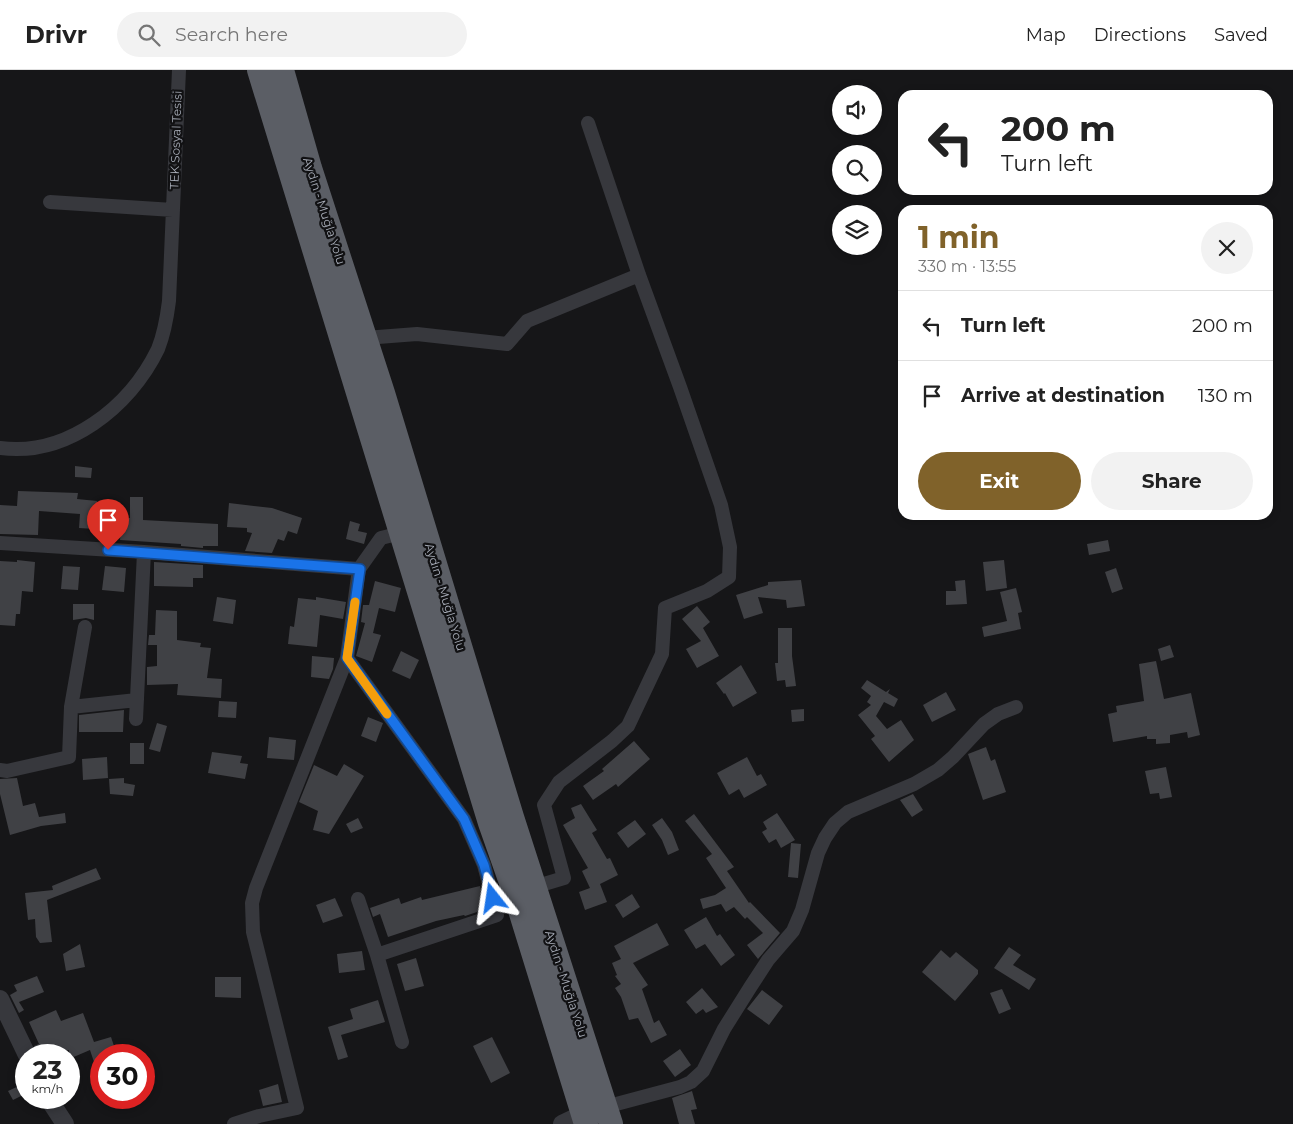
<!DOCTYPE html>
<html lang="en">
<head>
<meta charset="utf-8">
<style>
	body { margin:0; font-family:Montserrat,sans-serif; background:#f2f2f2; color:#222; height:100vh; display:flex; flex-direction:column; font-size:19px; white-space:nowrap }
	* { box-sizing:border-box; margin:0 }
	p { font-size:16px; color:#767676 }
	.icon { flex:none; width:28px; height:28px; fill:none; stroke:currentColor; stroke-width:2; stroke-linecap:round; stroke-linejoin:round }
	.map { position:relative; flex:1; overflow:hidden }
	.drawer { position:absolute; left:898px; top:135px; width:375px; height:315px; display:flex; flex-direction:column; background:#fff; border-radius:15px; box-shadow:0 2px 8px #0003 }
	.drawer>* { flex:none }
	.hud { position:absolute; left:898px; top:20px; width:375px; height:105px; border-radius:15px; box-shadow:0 2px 8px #0003; background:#fff; color:#222; overflow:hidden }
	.fabs { position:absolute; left:832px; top:15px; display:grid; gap:10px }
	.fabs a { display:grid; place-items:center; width:50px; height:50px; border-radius:50%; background:#fff; box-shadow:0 2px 8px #0003; font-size:25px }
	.speed { position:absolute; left:15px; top:974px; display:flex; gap:10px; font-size:25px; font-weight:700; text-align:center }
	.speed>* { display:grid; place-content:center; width:65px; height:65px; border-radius:50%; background:#fff; box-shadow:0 2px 8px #0003; line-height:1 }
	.speed small { font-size:12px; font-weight:400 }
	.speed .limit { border:8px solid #d22; background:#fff; color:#111 }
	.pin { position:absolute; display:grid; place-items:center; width:42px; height:42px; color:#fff; margin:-51px -21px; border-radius:50% 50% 50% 0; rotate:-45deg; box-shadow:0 0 5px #0007 }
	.pin .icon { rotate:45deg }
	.me { position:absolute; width:55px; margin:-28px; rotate:345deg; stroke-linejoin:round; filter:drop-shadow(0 0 4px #0008) }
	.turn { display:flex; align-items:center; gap:18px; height:105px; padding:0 20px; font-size:22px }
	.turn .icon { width:65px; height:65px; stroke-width:2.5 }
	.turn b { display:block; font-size:35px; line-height:42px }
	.round { display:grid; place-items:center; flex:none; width:52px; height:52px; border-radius:26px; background:#f2f2f2 }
	.head { display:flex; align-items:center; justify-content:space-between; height:85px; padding:0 20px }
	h1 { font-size:30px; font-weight:700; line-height:38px; color:#80622a }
	.button { display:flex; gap:10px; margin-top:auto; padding:10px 20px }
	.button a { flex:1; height:58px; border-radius:30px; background:#80622a; color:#fff; font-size:20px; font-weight:700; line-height:58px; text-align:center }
	.button a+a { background:#f2f2f2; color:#222 }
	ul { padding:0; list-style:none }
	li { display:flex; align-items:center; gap:15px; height:70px; padding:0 20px; border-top:1px solid #e0e0e0 }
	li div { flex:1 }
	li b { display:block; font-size:19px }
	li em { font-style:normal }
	header { display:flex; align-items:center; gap:30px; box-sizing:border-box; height:70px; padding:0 25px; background:#fff; border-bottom:1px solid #e0e0e0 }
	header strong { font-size:24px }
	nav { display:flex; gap:28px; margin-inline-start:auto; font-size:18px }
	.search { width:350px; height:45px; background:#f2f2f2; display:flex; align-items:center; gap:12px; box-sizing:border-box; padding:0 18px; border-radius:28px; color:#767676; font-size:19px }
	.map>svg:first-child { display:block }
</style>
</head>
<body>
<header>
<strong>Drivr</strong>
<div class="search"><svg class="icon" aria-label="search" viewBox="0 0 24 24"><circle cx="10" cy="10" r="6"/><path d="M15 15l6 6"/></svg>Search here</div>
<nav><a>Map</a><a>Directions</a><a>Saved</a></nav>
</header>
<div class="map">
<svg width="1293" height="1054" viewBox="0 0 1293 1054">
	<rect width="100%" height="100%" fill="#161618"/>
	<!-- building -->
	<path fill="#404145" d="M75,396L92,398L91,408L75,407Z
		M18,421L78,423L77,429L97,431L95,459L79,458L80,444L39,441L38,465L0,464V435L17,436Z
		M130,427H143V450L218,454V476H203V478L181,476V474L120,470L122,447L130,448Z
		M229,433L272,438L302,448L297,464L288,461L284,471L278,469L272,483L245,481L252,463L247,462V458L227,457Z
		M350,451L360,454L358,461L367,463L364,474L346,469Z
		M1108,470L1110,481L1089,485L1087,474Z
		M17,490L35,492L33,522L22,521L20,544H16L15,556L0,555V491L17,492Z
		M1004,490L1007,518L986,521L983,492Z
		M154,492L203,495V508H193V517L154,516Z
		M63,496L80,497L78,520L61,519Z
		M105,496L126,498L124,522L102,520Z
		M1116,498L1123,519L1112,523L1105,502Z
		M801,510L805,536L787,538L786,530L758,527L763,543L744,549L736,525L768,515V512Z
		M965,510L967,534L946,535V521H956L955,511Z
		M375,511L401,518L395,542L379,538L373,563L381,565L372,592L356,586L365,553L361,552L363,535H369Z
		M1016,518L1022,542L1018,543L1021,559L984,567L982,557L1007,551L1000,522Z
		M217,527L236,530L233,554L213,551Z
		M316,527L346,532L343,549L320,545L317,577L288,574L290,556L294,557L298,528L316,530Z
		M73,534H94V550L86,548L73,550Z
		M697,536L710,552L703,558L719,586L697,598L686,579L701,571L682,549Z
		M156,540L177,541V570L201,573L200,577L211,578L207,608L222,609L221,628L177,625L178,614L147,615V597L157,596V575H148L149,565H155Z
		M778,558H792V586L796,616L786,617L785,610L777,611L775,593H778Z
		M1170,575L1174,587L1161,591L1158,579Z
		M401,581L419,590L410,609L392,601Z
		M312,586L334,588L333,599L329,609L311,607Z
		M1156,591L1164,629L1191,623L1200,665L1188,668L1187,662L1170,665V673L1156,674V669H1147V666L1113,672L1108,644L1117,642L1116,636L1144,631L1139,594Z
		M741,595L757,623L733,637L725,623L724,624L716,613Z
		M867,610L886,622L890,619L888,623L898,629L894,637L884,632L876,646L887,659L901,650L914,670L889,692L871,669L875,666L858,645L871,635L867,632L871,626L861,618Z
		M946,622L956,640L932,652L923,635Z
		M219,631L237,632L236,648L218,647Z
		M804,639V651L792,652L791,640Z
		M124,640L123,662H79V645Z
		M368,647L383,653L376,672L361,666Z
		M157,653L167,656L160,682L149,679Z
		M269,667L296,670L294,690L267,688Z
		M634,671L650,689L618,717L616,714L593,730L583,716L604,701L602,699Z
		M130,673H144V694H130Z
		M986,677L991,691L995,689L1006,722L983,730L968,684Z
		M212,682L242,686L240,693L248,694L245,709L208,703Z
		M107,687L108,708L83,710L82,689Z
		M747,687L757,706L761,704L767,715L744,728L739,719L729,725L717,703Z
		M344,694L364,706L329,764L313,760L318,741L299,732L314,695L337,706Z
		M1166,697L1172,727L1160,729L1159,723L1150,724L1145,701Z
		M17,708L23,736L35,733L39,747L65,743L66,753L41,756L10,765L0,724V709Z
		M124,708V713L135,715L133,726L110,724L109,709Z
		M913,724L923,740L912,747L900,730Z
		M581,734L597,760L592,763L607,789L610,788L618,805L600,814L607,832L585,840L579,822L590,818L582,801L588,798L563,755L575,748L571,738Z
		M777,743L795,770L781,778L776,769L769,773L762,762L767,759L763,752Z
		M694,744L734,797L727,801L749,833L750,832L780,863L758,889L747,875L763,863L747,847L745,849L734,837L726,842L721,834L703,839L700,829L715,825L726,818L706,788L712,784L685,751Z
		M358,748L363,758L351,763L346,754Z
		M662,748L672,762L679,780L668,785L662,770L652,755Z
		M635,750L646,764L628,778L617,763Z
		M791,773L801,774L798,808L788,807Z
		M96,798L101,809L47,830L52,872L40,873L36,867L35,849L28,850L25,823L53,820L52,816Z
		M480,816L486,839L465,846L464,845L436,851L388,867L380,844L373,847L370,838L399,828L401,834L421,827L422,830Z
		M632,824L640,837L623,848L615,835Z
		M335,828L343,846L323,853L316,835Z
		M706,847L717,866L720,864L735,885L721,896L705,874L696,879L684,860Z
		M657,853L669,875L633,893L648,915L642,919L654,953L659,950L667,965L651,973L638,948L629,950L621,927L615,918L621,914L615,906L617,905L612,893L621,889L614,876Z
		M80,874L85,897L66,901L63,884Z
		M1009,877L1021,885L1013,895L1036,909L1029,920L994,898Z
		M941,880L950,888L956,882L978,900V904L955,931L922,902Z
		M362,881L365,900L339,903L337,884Z
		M416,888L424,916L405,921L397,894Z
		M37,906L44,922L19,932L24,940L19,943L10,925L17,921L14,915Z
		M215,907H241V928L215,927Z
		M702,918L718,937L706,943L703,939L696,944L686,932Z
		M1002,919L1011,939L999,944L990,923Z
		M762,920L783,936L769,955L747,939Z
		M378,930L385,952L341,965L348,987L338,990L328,957L353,949L350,939Z
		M56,940L61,951L83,943L94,972L111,967L117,985H101V1007H99L90,980L69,989V980L53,985H38L34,976L39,974L29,952Z
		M492,967L510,1003L491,1013L473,976Z
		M680,979L691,995L675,1007L663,991Z
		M278,1014L282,1032L263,1036L259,1020Z
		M21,1015L25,1024L13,1030L8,1021Z
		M692,1021L697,1039L691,1040L695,1054H679L672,1028Z"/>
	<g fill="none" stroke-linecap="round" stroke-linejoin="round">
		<!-- minor -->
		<path stroke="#37383d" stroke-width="14" d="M50,132L173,140
			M365,268L417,264L507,274L527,251L639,205
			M0,378C67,387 130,337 158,279C164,264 167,247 169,231L179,0
			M0,473L144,482L359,499L381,468L401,463
			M347,588L464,749L484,795L497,845L377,885
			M71,637L137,630
			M136,649L144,482
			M0,700L7,701L69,687L71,637L85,557
			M534,817L564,808L544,735L559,712L612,671L628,656L662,584L665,538L707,521L729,507L730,477L721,435L680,317L639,205L588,53
			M358,829L377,885L402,972
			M605,1037L680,1017L691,1012L703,1001L724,959L751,916L768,890L793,861L802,840L818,783L825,768L835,753L848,742L914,714L938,700L953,687L984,654L998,644L1016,637
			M234,1054L259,1046L297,1038L253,862L252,833L256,818L347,588L359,499"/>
		<!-- tertiary -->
		<path stroke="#37383d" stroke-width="18" d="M0,929L27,985
			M48,1028L65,1054
			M562,1054L583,1044"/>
		<!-- trunk -->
		<path stroke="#5b5e65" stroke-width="24" d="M259,0L490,753L515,824L586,1054
			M282,0L310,98L383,323L512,747L611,1054"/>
	</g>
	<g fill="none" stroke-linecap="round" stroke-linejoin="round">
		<defs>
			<path id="route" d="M108,480L360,499L347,588L464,749L484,795L493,828"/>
		</defs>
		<!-- route casing -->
		<use href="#route" stroke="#114b97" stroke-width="12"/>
		<!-- route -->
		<use href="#route" stroke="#1a73e8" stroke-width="9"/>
		<!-- slow -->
		<path stroke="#f59e0b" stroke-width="9" d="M355,532L347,588L387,644"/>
	</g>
	<g text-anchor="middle" stroke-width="4.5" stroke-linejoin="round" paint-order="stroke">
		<!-- street labels -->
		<g font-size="12" fill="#a8adb8" stroke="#111113">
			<text transform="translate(176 70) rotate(-88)" y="4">TEK Sosyal Tesisi</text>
			<text transform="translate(324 141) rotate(72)" y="4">Aydın - Muğla Yolu</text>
			<text transform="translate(445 527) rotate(73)" y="4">Aydın - Muğla Yolu</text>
			<text transform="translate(566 914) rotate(72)" y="4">Aydın - Muğla Yolu</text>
		</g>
	</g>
</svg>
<div class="fabs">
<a><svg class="icon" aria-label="sound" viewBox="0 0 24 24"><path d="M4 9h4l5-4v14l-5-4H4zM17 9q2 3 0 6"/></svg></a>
<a><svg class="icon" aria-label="search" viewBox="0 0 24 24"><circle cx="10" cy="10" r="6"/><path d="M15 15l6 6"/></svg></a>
<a><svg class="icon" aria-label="layers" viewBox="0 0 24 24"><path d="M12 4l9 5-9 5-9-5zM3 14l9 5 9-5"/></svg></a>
</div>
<div class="speed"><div>23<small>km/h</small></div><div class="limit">30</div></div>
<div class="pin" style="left:108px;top:480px;background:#d93025"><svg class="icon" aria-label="arrive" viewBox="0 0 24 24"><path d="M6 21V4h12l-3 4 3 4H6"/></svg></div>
<svg class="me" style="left:493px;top:828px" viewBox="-20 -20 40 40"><path d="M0-17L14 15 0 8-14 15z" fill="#1a73e8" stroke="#fff" stroke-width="4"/></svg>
<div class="hud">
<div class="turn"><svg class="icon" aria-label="left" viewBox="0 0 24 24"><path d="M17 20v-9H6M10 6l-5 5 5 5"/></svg><div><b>200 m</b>Turn left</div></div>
</div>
<section class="drawer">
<div class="head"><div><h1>1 min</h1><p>330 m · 13:55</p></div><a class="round"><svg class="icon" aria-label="close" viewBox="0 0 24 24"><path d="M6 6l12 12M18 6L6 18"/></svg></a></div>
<ul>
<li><svg class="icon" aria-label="left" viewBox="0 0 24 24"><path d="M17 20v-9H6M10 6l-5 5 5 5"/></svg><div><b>Turn left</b></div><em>200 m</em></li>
<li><svg class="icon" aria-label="arrive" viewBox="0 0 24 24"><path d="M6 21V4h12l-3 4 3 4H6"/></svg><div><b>Arrive at destination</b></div><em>130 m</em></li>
</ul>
<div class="button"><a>Exit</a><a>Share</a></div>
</section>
</div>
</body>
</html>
